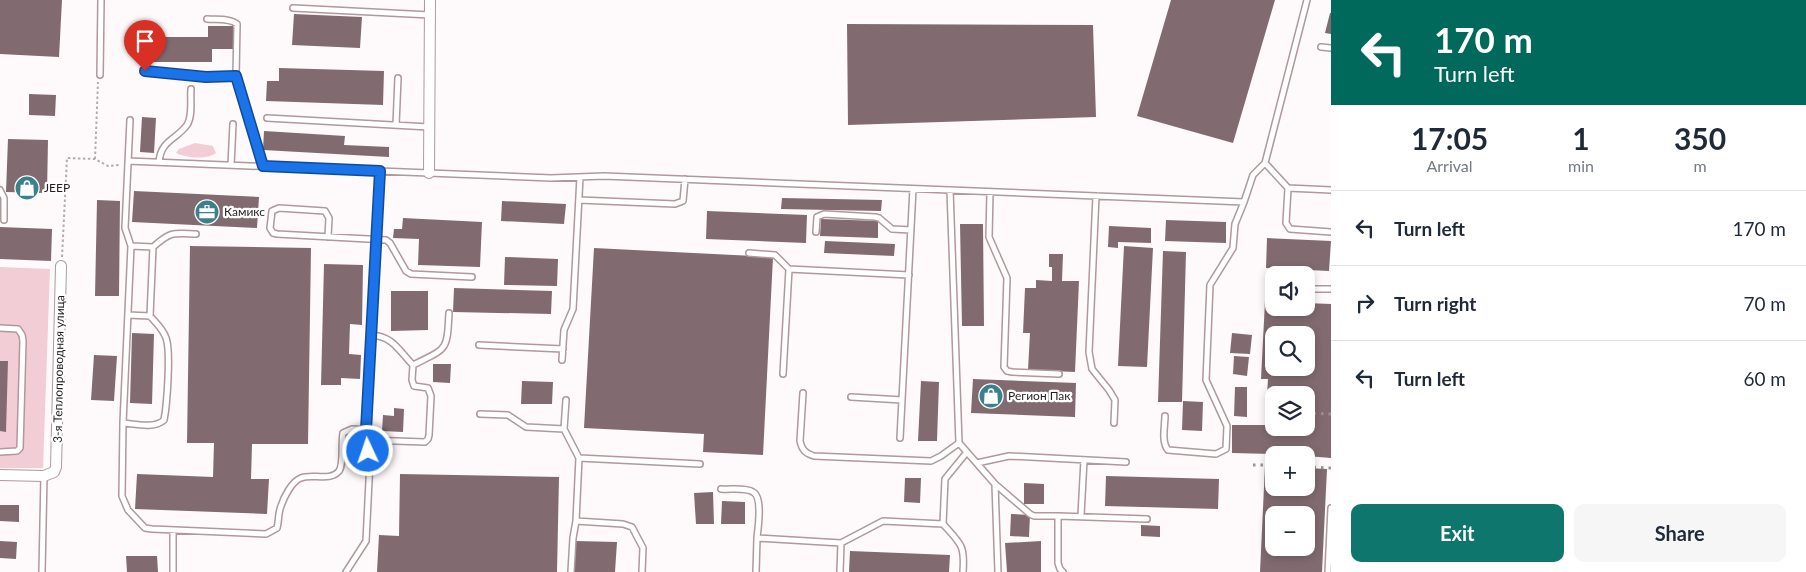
<!DOCTYPE html>
<html lang="en">
<head>
<meta charset="utf-8">
<style>
	body { margin:0; font-family:Lato,sans-serif; background:#f6f6f7; color:#1f2937; height:100vh; display:flex; flex-direction:column; font-size:19px; white-space:nowrap }
	* { box-sizing:border-box; margin:0 }
	p { font-size:16px; color:#747a83 }
	.icon { flex:none; width:28px; height:28px; fill:none; stroke:currentColor; stroke-width:2; stroke-linecap:round; stroke-linejoin:round }
	.map { position:relative; flex:1; overflow:hidden }
	.drawer { display:flex; flex-direction:column; background:#fff; width:475px }
	.drawer>* { flex:none }
	.hud { background:#00695c; color:#fff; overflow:hidden }
	.controls { position:absolute; left:1265px; top:266px; display:grid; gap:10px }
	.controls a { display:grid; place-items:center; width:50px; height:50px; border-radius:10px; background:#fff; box-shadow:0 2px 8px #0003; font-size:25px }
	.pin { position:absolute; display:grid; place-items:center; width:42px; height:42px; color:#fff; margin:-51px -21px; border-radius:50% 50% 50% 0; rotate:-45deg; box-shadow:0 0 5px #0007 }
	.pin .icon { rotate:45deg }
	.me { position:absolute; width:55px; margin:-28px; rotate:357deg; stroke-linejoin:round; filter:drop-shadow(0 0 4px #0008) }
	.turn { display:flex; align-items:center; gap:18px; height:105px; padding:0 20px; font-size:22px }
	.turn .icon { width:65px; height:65px; stroke-width:2.5 }
	.turn b { display:block; font-size:35px; line-height:42px }
	.eta { display:flex; justify-content:space-evenly; align-items:center; height:85px; text-align:center }
	.eta b { font-size:30px; font-weight:700; line-height:35px }
	.action { display:flex; gap:10px; margin-top:auto; padding:10px 20px }
	.action a { flex:1; height:58px; border-radius:10px; background:#0f766e; color:#fff; font-size:20px; font-weight:700; line-height:58px; text-align:center }
	.action a+a { background:#f6f6f7; color:#1f2937 }
	ul { padding:0; list-style:none }
	li { display:flex; align-items:center; gap:15px; height:75px; padding:0 20px; border-top:1px solid #e0e1e3 }
	li div { flex:1 }
	li b { display:block; font-size:19px }
	li em { font-style:normal }
	main { display:flex; flex:1; min-height:0 }
	.map>svg:first-child { display:block }
</style>
</head>
<body>
<main>
<div class="map">
<svg width="1331" height="572" viewBox="0 0 1331 572">
	<rect width="100%" height="100%" fill="#fef9fa"/>
	<!-- green -->
	<path fill="#f2cdd5" d="M195,143L213,146L216,153C207,160 186,158 176,153L179,149Z
		M0,267L50,269L43,468H0Z"/>
	<!-- building -->
	<path fill="#816b70" fill-rule="evenodd" d="M0,0H62L59,57L0,54Z
		M1171,0H1275L1233,143L1137,116Z
		M1330,13H1331V34L1325,33Z
		M294,14L362,17L360,48L292,45Z
		M847,24L1093,25L1096,117L848,125Z
		M208,26H233V49H212V62H154V37H208Z
		M279,68L384,71L383,105L266,101L267,81H279Z
		M29,94L56,95L55,116L29,115Z
		M142,117L156,118L154,153L140,152Z
		M264,131L345,136L344,145L389,147V157L263,150Z
		M8,139L48,140L47,193L6,192Z
		M134,191L259,197L257,228L132,222Z
		M782,198L882,200L881,211L781,209Z
		M97,200L120,201L119,296H95Z
		M502,201L566,204L564,224L501,221Z
		M707,211L807,215L806,243L706,239Z
		M403,218L482,222L480,267L418,265L419,239L393,238L394,229H402Z
		M821,219L878,221V238L820,236Z
		M1166,220L1226,222V243L1165,241Z
		M960,224H983L984,326H962Z
		M1109,226L1151,228V243L1118,242V248L1108,247Z
		M0,227L52,229L51,261L0,259Z
		M1267,238L1331,241L1329,271L1266,268Z
		M825,241L895,244L894,256L824,253Z
		M190,246L311,248L308,444H252L251,479H269L267,514L135,509L137,474L213,477L214,443H187Z
		M1124,246L1153,248L1147,367L1118,366Z
		M594,248L773,257L763,455L703,452L704,434L584,428Z
		M1163,251L1186,252L1182,402H1158Z
		M1049,254H1063L1062,281H1079L1075,372L1028,370L1030,333H1023L1025,288H1036V280L1052,281V267H1049Z
		M505,257L558,259L557,286L504,285Z
		M324,264L363,265L362,325L350,324L349,354L361,355L360,379L341,378V385H321Z
		M454,288L552,291L551,314L453,312Z
		M391,291H428V330L391,331Z
		M1265,301H1274V308H1306V303L1331,304V458L1306,456V455L1232,453V425H1265L1268,379H1261ZM1274,335H1306V368H1274ZM1274,395H1306V428H1274Z
		M132,333L154,334L152,404L130,403Z
		M1232,333L1252,335L1250,354L1230,353Z
		M94,355L117,356L114,401L91,400Z
		M1234,356L1249,357L1247,376L1233,374Z
		M0,361H8L6,432L0,431Z
		M433,364H451L450,383L433,382Z
		M973,379L1076,383L1075,417L971,413Z
		M522,381L553,382L552,404H521Z
		M921,381L939,382L937,441H918Z
		M1235,387H1247V417L1234,416Z
		M1183,401L1203,402L1202,431L1182,430Z
		M394,408L404,409L403,432L382,431L383,415L394,416Z
		M1265,466H1274V488H1306V468L1327,469L1322,572H1260ZM1274,515H1306V548H1274Z
		M400,474L559,477L557,572H377L379,535L399,536Z
		M1106,476L1219,479L1218,509L1105,506Z
		M905,478H921L920,503L904,502Z
		M1024,483L1044,484V504H1024Z
		M713,492L714,524H696L694,493Z
		M722,501L745,502V524H721Z
		M0,505H19V522L0,521Z
		M1011,514L1030,515L1029,537L1010,536Z
		M1141,525L1160,526V537L1141,536Z
		M0,541L17,542L16,559L0,558Z
		M576,541L617,542L615,572H574Z
		M1041,541V572H1007L1005,543Z
		M850,551L950,555L949,572H849Z
		M126,556H157L158,572H127Z"/>
	<g fill="none" stroke-linecap="round" stroke-linejoin="round">
		<defs>
			<path id="lane" d="M293,8L430,15
				M207,19C216,20 230,18 237,24L236,76
				M1321,47L1331,48
				M145,71L206,77L236,76L263,166
				M100,75L101,0
				M267,118L429,127
				M130,120L125,228L131,246L123,423L122,496L128,510L145,528L152,529L266,534L277,528C279,521 278,513 281,506C284,497 292,481 301,478C312,473 330,482 339,471C344,464 341,443 343,433L352,429L367,430
				M396,125L398,78
				M128,161L551,178L604,176L1244,202L1253,175L1265,163L1307,0
				M159,162C161,140 176,140 187,125C193,116 190,99 191,89
				M1265,163L1288,188L1331,190
				M231,165L233,124
				M1288,188L1286,223L1290,229L1331,232
				M0,190L4,198V220
				M950,190L959,443L995,484L998,572
				M990,192L989,237L1007,278L1004,367L1007,371L1012,372L1059,374
				M1096,196L1089,352L1092,369L1109,390L1115,400L1114,423
				M579,200L675,204L683,201L685,179
				M816,232L817,217L824,214L875,217L879,218L892,229L911,230
				M328,237L329,218L325,211L279,208L272,211L270,228L273,233L277,234L386,240L390,243L406,271L411,274L472,277
				M131,246L153,247C171,231 173,233 196,234
				M749,253L775,255L789,269
				M1271,287H1274
				M1306,289H1331
				M128,315L150,316L153,247
				M0,328L18,329L22,335L23,341L20,448L17,451L0,452
				M479,345L563,349
				M562,360L564,330L573,309L580,177
				M413,365C447,348 447,352 449,313
				M783,374L789,269L909,275
				M803,393L800,441C802,450 805,453 814,456L931,461L941,456L959,443
				M851,397L902,400
				M566,400L564,429L579,458L576,521L623,524L632,527L643,548L642,572
				M480,414L508,415L526,427L564,429
				M1165,416C1165,426 1161,442 1168,450L1216,454L1226,449L1227,426L1206,380L1210,285L1233,248L1235,224L1244,202
				M123,423C135,424 155,429 164,420C167,405 171,351 166,338C163,329 156,323 150,316
				M900,438L913,189
				M366,440L425,442L428,439L429,435L431,396L428,388L414,386L412,380L413,365C399,351 393,336 371,335
				M579,458L700,464
				M977,463L1009,456L1126,462
				M995,484L1030,514L1034,516H1058V563L1060,569L1063,572
				M721,489C730,490 745,487 753,492C763,497 758,528 757,538L841,543L883,521L943,524L945,479L967,452
				M1081,515L1084,460
				M1058,516L1147,519
				M943,524C961,544 965,545 963,572
				M173,530V572
				M42,572L44,476
				M346,572L366,541L370,461L366,440L380,171
				M571,572L573,538L576,521
				M756,572L757,538
				M840,572L841,543
				M1328,572L1331,508"/>
			<path id="street" d="M429,173L430,0
				M0,475L44,476L54,472L56,467L61,266"/>
		</defs>
		<!-- lane casing -->
		<use href="#lane" stroke="#b0989d" stroke-width="8"/>
		<!-- street casing -->
		<use href="#street" stroke="#b0989d" stroke-width="12"/>
		<!-- path -->
		<path stroke="#b3acae" stroke-width="2" stroke-dasharray="2.5 2.5" stroke-linecap="butt" d="M95,159L98,82
			M62,257L67,158L95,159L108,166L119,165"/>
		<!-- lane -->
		<use href="#lane" stroke="#fff" stroke-width="5"/>
		<!-- street -->
		<use href="#street" stroke="#fff" stroke-width="10"/>
		<!-- rail -->
		<path stroke="#999294" stroke-width="3" stroke-dasharray="2.5 5" stroke-linecap="butt" d="M1306,413L1331,414
			M1253,465H1274
			M1306,467L1331,468"/>
	</g>
	<g fill="none" stroke-linecap="round" stroke-linejoin="round">
		<defs>
			<path id="route" d="M145,71L206,77L236,76L263,166L380,171L366,430L368,451"/>
		</defs>
		<!-- route casing -->
		<use href="#route" stroke="#114b97" stroke-width="12"/>
		<!-- route -->
		<use href="#route" stroke="#1a73e8" stroke-width="9"/>
	</g>
	<!-- icons -->
	<defs>
		<symbol id="shop-disc" viewBox="-11 -11 22 22"><circle r="9.5" fill="#3b818c" stroke="#fff"/><path d="M-5-2.5h2.3a2.7 3.5 0 0 1 5.4 0H5L5.5 6h-11ZM-1.5-2.5h3a1.5 2.3 0 0 0-3 0Z" fill="#fff"/></symbol>
		<symbol id="office-disc" viewBox="-11 -11 22 22"><circle r="9.5" fill="#3b818c" stroke="#fff"/><path d="M-6-3h4V-5.5h4V-3h4V5H-6ZM-1-4.5V-3h2v-1.5ZM-6 0V1H6V0Z" fill="#fff"/></symbol>
	</defs>
	<g fill-rule="evenodd">
		<use href="#shop-disc" x="13" y="174" width="28" height="28"/>
		<use href="#office-disc" x="193" y="198" width="28" height="28"/>
		<use href="#shop-disc" x="977" y="382" width="28" height="28"/>
	</g>
	<g text-anchor="middle" stroke-width="4.5" stroke-linejoin="round" paint-order="stroke">
		<!-- poi labels -->
		<g font-size="12" fill="#261d1f" stroke="#fff" text-anchor="start">
			<text x="44" y="192">JEEP</text>
			<text x="224" y="216">Камикс</text>
			<text x="1008" y="400">Регион Пак</text>
		</g>
		<!-- street labels -->
		<g font-size="12" fill="#261d1f" stroke="#fff">
			<text transform="translate(59 369) rotate(-89)" y="4">3-я Теплопроводная улица</text>
		</g>
	</g>
</svg>
<div class="controls">
<a><svg class="icon" aria-label="sound" viewBox="0 0 24 24"><path d="M4 9h4l5-4v14l-5-4H4zM17 9q2 3 0 6"/></svg></a>
<a><svg class="icon" aria-label="search" viewBox="0 0 24 24"><circle cx="10" cy="10" r="6"/><path d="M15 15l6 6"/></svg></a>
<a><svg class="icon" aria-label="layers" viewBox="0 0 24 24"><path d="M12 4l9 5-9 5-9-5zM3 14l9 5 9-5"/></svg></a>
<a>+</a>
<a>−</a>
</div>
<div class="pin" style="left:145px;top:71px;background:#d93025"><svg class="icon" aria-label="arrive" viewBox="0 0 24 24"><path d="M6 21V4h12l-3 4 3 4H6"/></svg></div>
<svg class="me" style="left:368px;top:451px" viewBox="-20 -20 40 40"><circle r="17" fill="#1a73e8" stroke="#fff" stroke-width="3"/><path d="M0-11L8 9 0 5-8 9z" fill="#fff"/></svg>
</div>
<section class="drawer">
<div class="hud">
<div class="turn"><svg class="icon" aria-label="left" viewBox="0 0 24 24"><path d="M17 20v-9H6M10 6l-5 5 5 5"/></svg><div><b>170 m</b>Turn left</div></div>
</div>
<div class="eta">
<div><b>17:05</b><p>Arrival</p></div>
<div><b>1</b><p>min</p></div>
<div><b>350</b><p>m</p></div>
</div>
<ul>
<li><svg class="icon" aria-label="left" viewBox="0 0 24 24"><path d="M17 20v-9H6M10 6l-5 5 5 5"/></svg><div><b>Turn left</b></div><em>170 m</em></li>
<li><svg class="icon" aria-label="right" viewBox="0 0 24 24"><path d="M7 20v-9h11M14 6l5 5-5 5"/></svg><div><b>Turn right</b></div><em>70 m</em></li>
<li><svg class="icon" aria-label="left" viewBox="0 0 24 24"><path d="M17 20v-9H6M10 6l-5 5 5 5"/></svg><div><b>Turn left</b></div><em>60 m</em></li>
</ul>
<div class="action"><a>Exit</a><a>Share</a></div>
</section>
</main>
</body>
</html>
